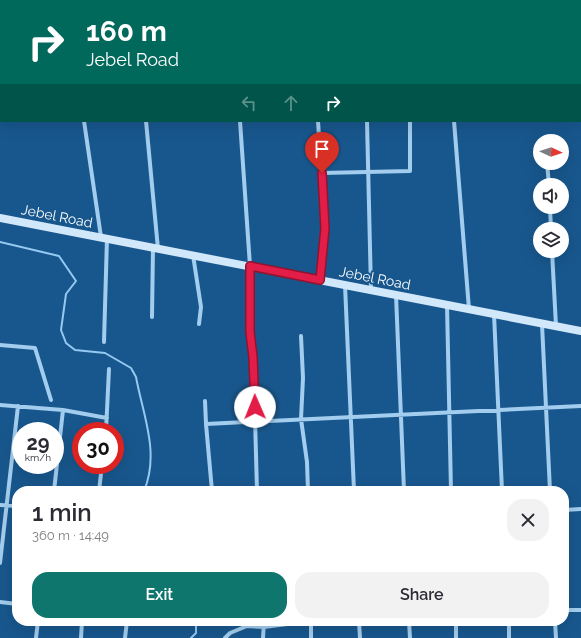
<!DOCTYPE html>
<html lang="en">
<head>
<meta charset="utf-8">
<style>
	body { margin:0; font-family:Raleway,sans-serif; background:#f2f2f3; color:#2b2b33; height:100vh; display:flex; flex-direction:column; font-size:15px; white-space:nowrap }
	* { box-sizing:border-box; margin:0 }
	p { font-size:13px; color:#7c7c81 }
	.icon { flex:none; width:22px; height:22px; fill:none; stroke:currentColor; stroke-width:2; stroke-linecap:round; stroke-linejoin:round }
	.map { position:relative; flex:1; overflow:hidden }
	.sheet { position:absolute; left:12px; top:486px; width:557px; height:140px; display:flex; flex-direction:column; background:#fff; border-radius:16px; box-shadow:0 4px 16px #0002 }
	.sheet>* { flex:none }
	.hud { position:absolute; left:0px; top:0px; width:581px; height:122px; box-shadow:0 4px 16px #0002; background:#00695c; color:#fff; overflow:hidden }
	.needle { width:26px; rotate:93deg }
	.fabs { position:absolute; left:533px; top:134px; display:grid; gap:8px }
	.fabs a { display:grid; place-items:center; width:36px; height:36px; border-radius:50%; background:#fff; box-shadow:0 4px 16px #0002; font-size:20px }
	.speed { position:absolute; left:12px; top:422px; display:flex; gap:8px; font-size:20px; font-weight:700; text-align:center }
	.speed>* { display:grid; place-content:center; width:52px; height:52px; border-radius:50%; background:#fff; box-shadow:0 4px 16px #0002; line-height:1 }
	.speed small { font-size:10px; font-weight:400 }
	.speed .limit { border:6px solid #d22; background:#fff; color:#111 }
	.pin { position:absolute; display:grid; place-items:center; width:34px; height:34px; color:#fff; margin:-41px -17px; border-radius:50% 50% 50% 0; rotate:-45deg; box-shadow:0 0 4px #0007 }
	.pin .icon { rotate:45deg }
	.me { position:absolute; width:44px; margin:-22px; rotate:359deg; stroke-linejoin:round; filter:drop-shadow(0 0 3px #0008) }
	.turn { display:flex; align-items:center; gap:14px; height:84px; padding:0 20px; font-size:18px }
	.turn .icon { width:52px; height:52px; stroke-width:2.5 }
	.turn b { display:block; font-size:28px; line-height:34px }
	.lanes { display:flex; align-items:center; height:38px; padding:0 20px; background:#0003; justify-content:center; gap:20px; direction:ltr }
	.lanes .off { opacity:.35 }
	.round { display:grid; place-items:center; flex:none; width:42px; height:42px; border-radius:16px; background:#f2f2f3 }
	.overview { display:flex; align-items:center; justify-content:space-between; height:68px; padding:0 20px }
	h1 { font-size:24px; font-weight:600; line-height:30px }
	.button { display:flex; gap:8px; margin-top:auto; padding:8px 20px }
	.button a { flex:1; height:46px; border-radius:16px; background:#0f766e; color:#fff; font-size:16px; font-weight:600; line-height:46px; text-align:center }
	.button a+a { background:#f2f2f3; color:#2b2b33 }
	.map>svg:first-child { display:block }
</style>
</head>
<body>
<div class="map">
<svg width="581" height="638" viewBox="0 0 581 638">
	<rect width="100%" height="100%" fill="#18578d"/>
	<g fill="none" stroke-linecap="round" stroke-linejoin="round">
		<!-- stream -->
		<path stroke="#96c9f1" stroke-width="2" d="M0,69L1,68
			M0,242L59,256L76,281L66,294L61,330L66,343L75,350L105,353L131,368L136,377C143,415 160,453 144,491
			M191,638L196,633V621"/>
		<!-- minor -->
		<path stroke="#a3cdee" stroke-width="4" d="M231,0V1
			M310,0V1
			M405,0V1
			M499,0L500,1
			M84,121L101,237
			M146,121L158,249
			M240,121L250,266L249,332L254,382L257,491
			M318,121L325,228L320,280
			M367,121L371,290
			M454,121L469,309
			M546,140V141
			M547,163L549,185
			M322,173L410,171V121
			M550,207L551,229
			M552,251L556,326
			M193,255L201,307L199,324
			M345,285L354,491
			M396,295L404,491
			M447,305L451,491
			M494,314L502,491
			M152,317L153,247
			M542,324L550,491
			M301,336L303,378L301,419L307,462L308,491
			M104,342L107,238
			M0,345L35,348L51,400
			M205,401L206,424L581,406
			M0,405L63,410L107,418
			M206,424L212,491
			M106,431L109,369
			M54,491L63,410
			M99,491L102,465
			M0,505L17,506
			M564,510L581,509
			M0,563L18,406
			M0,602L17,604
			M564,610H581
			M359,621L360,638
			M409,621L410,638
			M456,621V638
			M509,621V638
			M555,621L556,638
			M36,638L38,621
			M81,638L82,621
			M125,638L127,621
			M225,638L230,633L247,626L264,627L311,621H360
			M263,638L264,621
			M311,638V621"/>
		<!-- secondary -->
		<path stroke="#d1e7fa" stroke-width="8" d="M0,218L581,331"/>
	</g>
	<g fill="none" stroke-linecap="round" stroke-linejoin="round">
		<defs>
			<path id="route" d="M255,407L253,357L250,332V266L320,280L325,228L322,173"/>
		</defs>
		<!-- route casing -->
		<use href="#route" stroke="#92132f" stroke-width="10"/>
		<!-- route -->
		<use href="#route" stroke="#e11d48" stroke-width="7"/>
	</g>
	<g text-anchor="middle" stroke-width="4" stroke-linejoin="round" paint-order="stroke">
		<!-- street labels -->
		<g font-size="14" fill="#fff" stroke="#18578d">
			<text transform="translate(57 216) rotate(11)" y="5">Jebel Road</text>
			<text transform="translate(375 278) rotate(11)" y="5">Jebel Road</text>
		</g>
	</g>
</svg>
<div class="fabs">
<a><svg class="needle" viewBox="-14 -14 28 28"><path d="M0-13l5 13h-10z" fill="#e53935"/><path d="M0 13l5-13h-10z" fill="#7c7c81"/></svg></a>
<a><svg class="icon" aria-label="sound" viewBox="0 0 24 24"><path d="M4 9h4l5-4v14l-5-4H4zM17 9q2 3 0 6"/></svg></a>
<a><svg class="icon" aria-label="layers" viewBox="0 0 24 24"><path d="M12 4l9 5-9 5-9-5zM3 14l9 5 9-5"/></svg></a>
</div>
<div class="speed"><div>29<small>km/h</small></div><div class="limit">30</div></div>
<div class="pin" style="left:322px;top:173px;background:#d93025"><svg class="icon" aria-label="arrive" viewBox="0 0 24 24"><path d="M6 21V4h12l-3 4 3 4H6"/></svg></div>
<svg class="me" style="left:255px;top:407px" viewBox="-20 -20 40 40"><circle r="19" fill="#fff"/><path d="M0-13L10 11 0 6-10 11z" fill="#e11d48"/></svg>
<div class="hud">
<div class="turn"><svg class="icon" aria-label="right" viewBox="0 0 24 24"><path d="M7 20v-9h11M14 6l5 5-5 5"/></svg><div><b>160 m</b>Jebel Road</div></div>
<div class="lanes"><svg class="icon off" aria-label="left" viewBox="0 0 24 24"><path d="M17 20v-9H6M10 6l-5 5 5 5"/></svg><svg class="icon off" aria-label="ahead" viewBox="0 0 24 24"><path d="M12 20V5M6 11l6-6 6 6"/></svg><svg class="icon" aria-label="right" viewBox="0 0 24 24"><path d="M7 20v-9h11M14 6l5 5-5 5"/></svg></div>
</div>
<section class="sheet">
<div class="overview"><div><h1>1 min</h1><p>360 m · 14:49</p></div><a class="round"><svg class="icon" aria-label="close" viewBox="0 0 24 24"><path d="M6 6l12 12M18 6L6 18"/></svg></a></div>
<div class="button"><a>Exit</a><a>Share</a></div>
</section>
</div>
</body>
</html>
